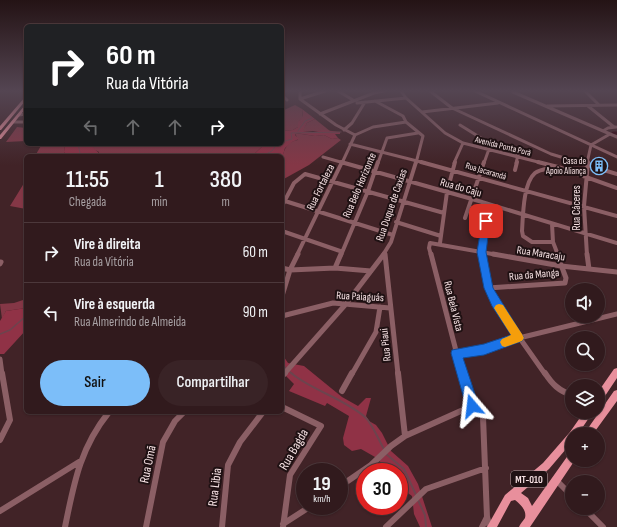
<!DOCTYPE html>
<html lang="pt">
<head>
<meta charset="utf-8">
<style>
	body { margin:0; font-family:"Sofia Sans Condensed",sans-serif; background:#392326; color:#f1f3f6; height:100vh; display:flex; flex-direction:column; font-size:15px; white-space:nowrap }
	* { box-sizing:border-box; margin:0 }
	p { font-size:13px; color:#a8a1a4 }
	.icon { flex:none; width:22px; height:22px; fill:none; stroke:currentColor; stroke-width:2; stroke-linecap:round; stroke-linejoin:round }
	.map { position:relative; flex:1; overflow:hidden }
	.panel { position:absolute; left:24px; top:154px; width:260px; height:260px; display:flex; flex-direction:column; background:#311a1d; border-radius:6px; box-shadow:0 1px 3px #0004,0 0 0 1px #4c383b }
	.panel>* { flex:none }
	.guide { position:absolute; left:24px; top:24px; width:260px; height:122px; border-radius:6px; box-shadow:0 1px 3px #0004,0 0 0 1px #4c383b; background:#202124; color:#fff; overflow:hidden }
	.tools { position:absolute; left:565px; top:283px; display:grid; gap:8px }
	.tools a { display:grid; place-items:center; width:40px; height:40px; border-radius:50%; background:#311a1d; box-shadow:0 1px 3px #0004,0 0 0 1px #4c383b; font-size:20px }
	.speed { position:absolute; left:296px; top:463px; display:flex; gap:8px; font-size:20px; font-weight:700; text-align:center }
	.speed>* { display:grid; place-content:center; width:52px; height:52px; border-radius:50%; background:#311a1d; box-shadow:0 1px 3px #0004,0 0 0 1px #4c383b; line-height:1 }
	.speed small { font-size:10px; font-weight:400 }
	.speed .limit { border:6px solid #d22; background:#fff; color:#111 }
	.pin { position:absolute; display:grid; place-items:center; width:34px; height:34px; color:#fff; margin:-17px; border-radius:8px; box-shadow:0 2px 6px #0006 }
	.me { position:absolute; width:44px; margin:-22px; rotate:343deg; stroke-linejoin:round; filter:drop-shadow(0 0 3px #0008) }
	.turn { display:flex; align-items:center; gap:14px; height:84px; padding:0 16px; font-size:18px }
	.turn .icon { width:52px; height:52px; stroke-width:2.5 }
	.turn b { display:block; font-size:28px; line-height:34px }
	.lanes { display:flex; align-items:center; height:38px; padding:0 16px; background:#0003; justify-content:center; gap:20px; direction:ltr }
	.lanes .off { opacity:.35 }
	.eta { display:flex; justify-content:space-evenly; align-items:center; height:68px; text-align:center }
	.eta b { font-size:24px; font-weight:600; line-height:28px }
	.primary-button { display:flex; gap:8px; margin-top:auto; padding:8px 16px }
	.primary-button a { flex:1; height:46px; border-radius:24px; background:#7cbef9; color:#111; font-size:16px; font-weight:600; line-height:46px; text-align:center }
	.primary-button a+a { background:#392326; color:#f1f3f6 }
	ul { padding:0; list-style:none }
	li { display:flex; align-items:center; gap:12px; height:60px; padding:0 16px; border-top:1px solid #4c383b }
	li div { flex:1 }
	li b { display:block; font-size:15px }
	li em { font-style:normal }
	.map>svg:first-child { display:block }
</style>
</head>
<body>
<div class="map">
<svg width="617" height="527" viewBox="0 0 617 527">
	<rect width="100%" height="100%" fill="#412327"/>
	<!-- green -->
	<path fill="#843746" d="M295,105L302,109L303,118L299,121L298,127L293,130L282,131V111Z
		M315,119L330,131H302L307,123Z
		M17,127L26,128V141L6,142Z
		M295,133L315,136L324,135L332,139L338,138L341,140L309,165L282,180C282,165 279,143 298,140Z
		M42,144H65L64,152L69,156H35Z
		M89,144H265L252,156H99V152L93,149Z
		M26,180V209L10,206Z
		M26,299V308L6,311L2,319L0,304L14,303Z"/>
	<!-- forest -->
	<path fill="#903246" d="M302,109L315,119L307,123L303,131L313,132L324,130L340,132V134H335L338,138L332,139L324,135L315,136L296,133L295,135L299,139L292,142L285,148L282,158V156H252L265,144H282V131L293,130L298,127V122L303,116Z
		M65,144H89L100,154L99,156H69L64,152Z
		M26,308V330L4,354H0V321L6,311Z
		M282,354L288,363L304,366L342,397L358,406L366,398H371L366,416L369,421L376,425L382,433L391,451L408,466L418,484L432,527H420L414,514L412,496C401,488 399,486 399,472H391L375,457L361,449L352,451L344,445L343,438L349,416L327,403L325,406L289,391L294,384L282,372Z"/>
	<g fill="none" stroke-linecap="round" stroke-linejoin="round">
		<!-- stream-far2 -->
		<path stroke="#6c444e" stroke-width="1" d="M298,131L305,121L312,118
			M282,142L292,139L291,133L341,132
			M78,144L80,153L83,156
			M262,156L272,151L277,144"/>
		<!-- stream-far1 -->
		<path stroke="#6c444e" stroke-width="1.5" d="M0,334L10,330L26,316
			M282,364L286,368
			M289,371L293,374"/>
		<!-- stream -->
		<path stroke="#6c444e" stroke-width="2" d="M291,373C313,391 343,398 365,417C372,423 379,441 384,449
			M386,454L404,469L416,495
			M418,500L425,515L426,527"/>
		<!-- canal -->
		<path stroke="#30010d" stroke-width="3" d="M613,133H617"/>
		<!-- minor-far3 -->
		<path stroke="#8b5f65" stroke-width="3" d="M284,91L283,96L287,100
			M300,91V99L336,125L355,135
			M338,91L353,100
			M401,91L406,98L445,133L463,143L542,163
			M430,91L452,108L551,154L581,163
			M475,91L617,157
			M585,91L599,105
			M513,92L617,137
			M300,99L325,91
			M375,101L403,116L406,122L423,136L416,163
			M357,103L406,98
			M547,106L617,105
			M588,106L614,127
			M422,112L498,103
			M320,114L374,93L384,91
			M19,115L26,114
			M13,122H26
			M460,125L481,138L518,155L516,163
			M344,130L352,123L365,102
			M603,131L608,128L616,127
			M350,144L425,163
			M323,157L344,163
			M342,163L355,135L373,127L406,122
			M378,163L387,138L418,133
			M454,163L463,143
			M484,163L489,149
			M587,163L591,145L610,134"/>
		<!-- minor-far2 -->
		<path stroke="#8b5f65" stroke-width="4" d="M341,162L472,199L617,243
			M421,162L617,216
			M538,162L558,167L617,188
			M577,162L617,174
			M515,170L517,162
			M285,201L393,235
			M282,206L294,183L305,174L444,213
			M465,218L484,162
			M396,222L441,236
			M552,224L553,242L558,255
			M282,231L340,251
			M553,242H532L523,236L522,231C523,217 523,183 535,173C540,169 549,169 556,167
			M440,243L447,192L455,162
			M385,253V255
			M297,255L342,162
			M341,255L368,191L378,162
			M383,255L391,242L416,162
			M431,255L429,248L430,243L498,255
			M482,255L486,221
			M587,255L584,206L588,162"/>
		<!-- minor-far1 -->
		<path stroke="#8b5f65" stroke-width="5" d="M385,254L398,374
			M431,254L462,374
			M481,254L488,288L505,317L545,374
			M493,254L561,266L617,272
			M587,254L589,269
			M0,264L1,262
			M282,268L290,270L335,268L371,271
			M335,268L341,254
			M488,288L565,283L566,278L557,254
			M282,296L290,270L298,254
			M282,316L333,303L390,308
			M456,353L484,349L519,338L617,314
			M0,359L2,374
			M284,374L345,305L384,254
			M352,374L376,332L380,307"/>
		<!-- minor -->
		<path stroke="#8b5f65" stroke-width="6" d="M398,373L405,436
			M462,373L472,406
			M545,373C552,384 559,391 572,395
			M282,376L285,373
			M342,391L352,373
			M472,406L480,409L483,417L487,517L490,527
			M282,407L321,426L290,475L283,527
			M0,440L10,420L2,373
			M556,480L572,496
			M339,487L371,465L391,446L405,436L472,406
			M584,508L603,527
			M0,511L79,462
			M283,524L311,506
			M65,527C74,483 80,448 109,412
			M146,527L163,442L175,421L184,412
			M222,527L228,465L240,442L263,412
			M386,527L426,489L486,468
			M482,527L487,517"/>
		<!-- major -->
		<path fill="#e88f9c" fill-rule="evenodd" d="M25,97H26V100L1,130H0V126Z
			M25,105H26V108L1,139H0V135Z
			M617,368V378L601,402L598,403V392L614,369Z
			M617,390V401L593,434H584L614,391Z
			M584,412H593L578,434H572V442L549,469L521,493L528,498L532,506L569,454L572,453V460H575L530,527H519C520,524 523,521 525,518C527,510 520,504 515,500L511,501L497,527H487L505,495L543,463L570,432Z"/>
	</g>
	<!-- sky -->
	<linearGradient id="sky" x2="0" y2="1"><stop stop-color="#241315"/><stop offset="0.55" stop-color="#544552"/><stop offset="1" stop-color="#544552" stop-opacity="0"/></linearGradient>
	<rect width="617" height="165" fill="url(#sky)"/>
	<!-- route -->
	<path fill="#1a73e8" stroke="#114b97" d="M486,218L490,221L486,252L493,288L524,338L522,341L484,355L463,358L479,406L477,410L472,412L468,410L466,406L451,353L452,350L484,344L511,335L492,306L484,288L477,252L482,221Z"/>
	<!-- slow -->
	<path fill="#f59e0b" d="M499,304L503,305L522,334L524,338L522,341L505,347L502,346L500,342L502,339L511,335L494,308L496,305Z"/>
	<!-- icons -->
	<defs>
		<symbol id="building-ring" viewBox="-11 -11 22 22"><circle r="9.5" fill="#1f1113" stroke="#7cbef9" stroke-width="1.5"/><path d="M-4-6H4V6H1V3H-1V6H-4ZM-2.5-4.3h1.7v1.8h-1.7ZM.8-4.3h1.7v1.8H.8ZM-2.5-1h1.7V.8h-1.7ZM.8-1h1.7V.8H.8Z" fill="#7cbef9"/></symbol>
	</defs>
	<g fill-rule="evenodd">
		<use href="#building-ring" x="589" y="156" width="20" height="20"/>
	</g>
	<g text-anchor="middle" stroke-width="4" stroke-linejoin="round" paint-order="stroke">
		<!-- far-street labels -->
		<g font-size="9" fill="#f7e2e4" stroke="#1f1113">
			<text transform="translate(503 146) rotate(14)" y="3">Avenida Ponta Porã</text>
			<text transform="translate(486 171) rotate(16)" y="3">Rua Jacarandá</text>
		</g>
		<!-- far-poi labels -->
		<g font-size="9" fill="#f7e2e4" stroke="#1f1113" text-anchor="end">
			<text x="586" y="164">Casa de<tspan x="586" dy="10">Apoio Aliança</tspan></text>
		</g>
		<!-- shield labels -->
		<rect fill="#1f1113" stroke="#b6a3a5" stroke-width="1" x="511" y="471" width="36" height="16" rx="3"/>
		<g font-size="10" font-weight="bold" fill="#f7e2e4">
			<text x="529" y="483">MT-010</text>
		</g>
		<!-- street labels -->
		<g font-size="11" fill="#f7e2e4" stroke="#1f1113">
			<text transform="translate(359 185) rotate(-67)" y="4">Rua Belo Horizonte</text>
			<text transform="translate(320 187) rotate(-64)" y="4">Rua Fortaleza</text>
			<text transform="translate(461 187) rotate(16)" y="4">Rua do Caju</text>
			<text transform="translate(391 205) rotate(-71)" y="4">Rua Duque de Caxias</text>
			<text transform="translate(576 208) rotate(-90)" y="4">Rua Cáceres</text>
			<text transform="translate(541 253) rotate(9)" y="4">Rua Maracaju</text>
			<text transform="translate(534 274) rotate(-5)" y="4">Rua da Manga</text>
			<text transform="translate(360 296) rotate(3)" y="4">Rua Paiaguás</text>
			<text transform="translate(454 306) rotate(76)" y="4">Rua Bela Vista</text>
			<text transform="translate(385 345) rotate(-96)" y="4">Rua Piaui</text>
		</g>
		<!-- near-street labels -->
		<g font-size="13" fill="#f7e2e4" stroke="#1f1113">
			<text transform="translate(293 449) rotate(-60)" y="5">Rua Bagda</text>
			<text transform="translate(147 464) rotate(-78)" y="5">Rua Omã</text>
			<text transform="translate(214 487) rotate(-83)" y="5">Rua Libia</text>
		</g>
	</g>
</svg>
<div class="tools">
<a><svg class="icon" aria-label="sound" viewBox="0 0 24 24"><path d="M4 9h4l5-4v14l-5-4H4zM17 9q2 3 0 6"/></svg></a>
<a><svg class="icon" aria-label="search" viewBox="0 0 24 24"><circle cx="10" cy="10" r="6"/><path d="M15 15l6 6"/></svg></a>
<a><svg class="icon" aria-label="layers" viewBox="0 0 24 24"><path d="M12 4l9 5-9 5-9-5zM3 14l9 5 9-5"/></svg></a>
<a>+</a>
<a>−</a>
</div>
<div class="speed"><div>19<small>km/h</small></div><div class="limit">30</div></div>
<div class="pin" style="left:486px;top:221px;background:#d93025"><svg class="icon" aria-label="arrive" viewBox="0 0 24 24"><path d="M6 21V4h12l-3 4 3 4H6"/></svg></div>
<svg class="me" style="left:472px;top:406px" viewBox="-20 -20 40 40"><path d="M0-17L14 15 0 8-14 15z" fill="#1a73e8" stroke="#fff" stroke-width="4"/></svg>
<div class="guide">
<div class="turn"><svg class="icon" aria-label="right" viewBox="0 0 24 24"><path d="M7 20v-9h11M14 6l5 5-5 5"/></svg><div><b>60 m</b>Rua da Vitória</div></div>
<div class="lanes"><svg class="icon off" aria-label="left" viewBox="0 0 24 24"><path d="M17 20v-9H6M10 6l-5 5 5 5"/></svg><svg class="icon off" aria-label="ahead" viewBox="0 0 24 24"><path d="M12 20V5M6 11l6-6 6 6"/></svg><svg class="icon off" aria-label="ahead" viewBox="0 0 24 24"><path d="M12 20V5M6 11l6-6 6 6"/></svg><svg class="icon" aria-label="right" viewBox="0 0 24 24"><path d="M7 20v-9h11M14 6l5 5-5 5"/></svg></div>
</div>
<section class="panel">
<div class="eta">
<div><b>11:55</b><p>Chegada</p></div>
<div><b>1</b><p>min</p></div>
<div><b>380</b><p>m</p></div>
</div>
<ul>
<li><svg class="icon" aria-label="right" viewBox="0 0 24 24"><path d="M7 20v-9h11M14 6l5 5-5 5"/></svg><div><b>Vire à direita</b><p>Rua da Vitória</p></div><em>60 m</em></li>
<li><svg class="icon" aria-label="left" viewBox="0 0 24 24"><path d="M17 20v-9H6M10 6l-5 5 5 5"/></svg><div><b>Vire à esquerda</b><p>Rua Almerindo de Almeida</p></div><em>90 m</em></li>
</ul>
<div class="primary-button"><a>Sair</a><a>Compartilhar</a></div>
</section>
</div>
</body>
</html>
